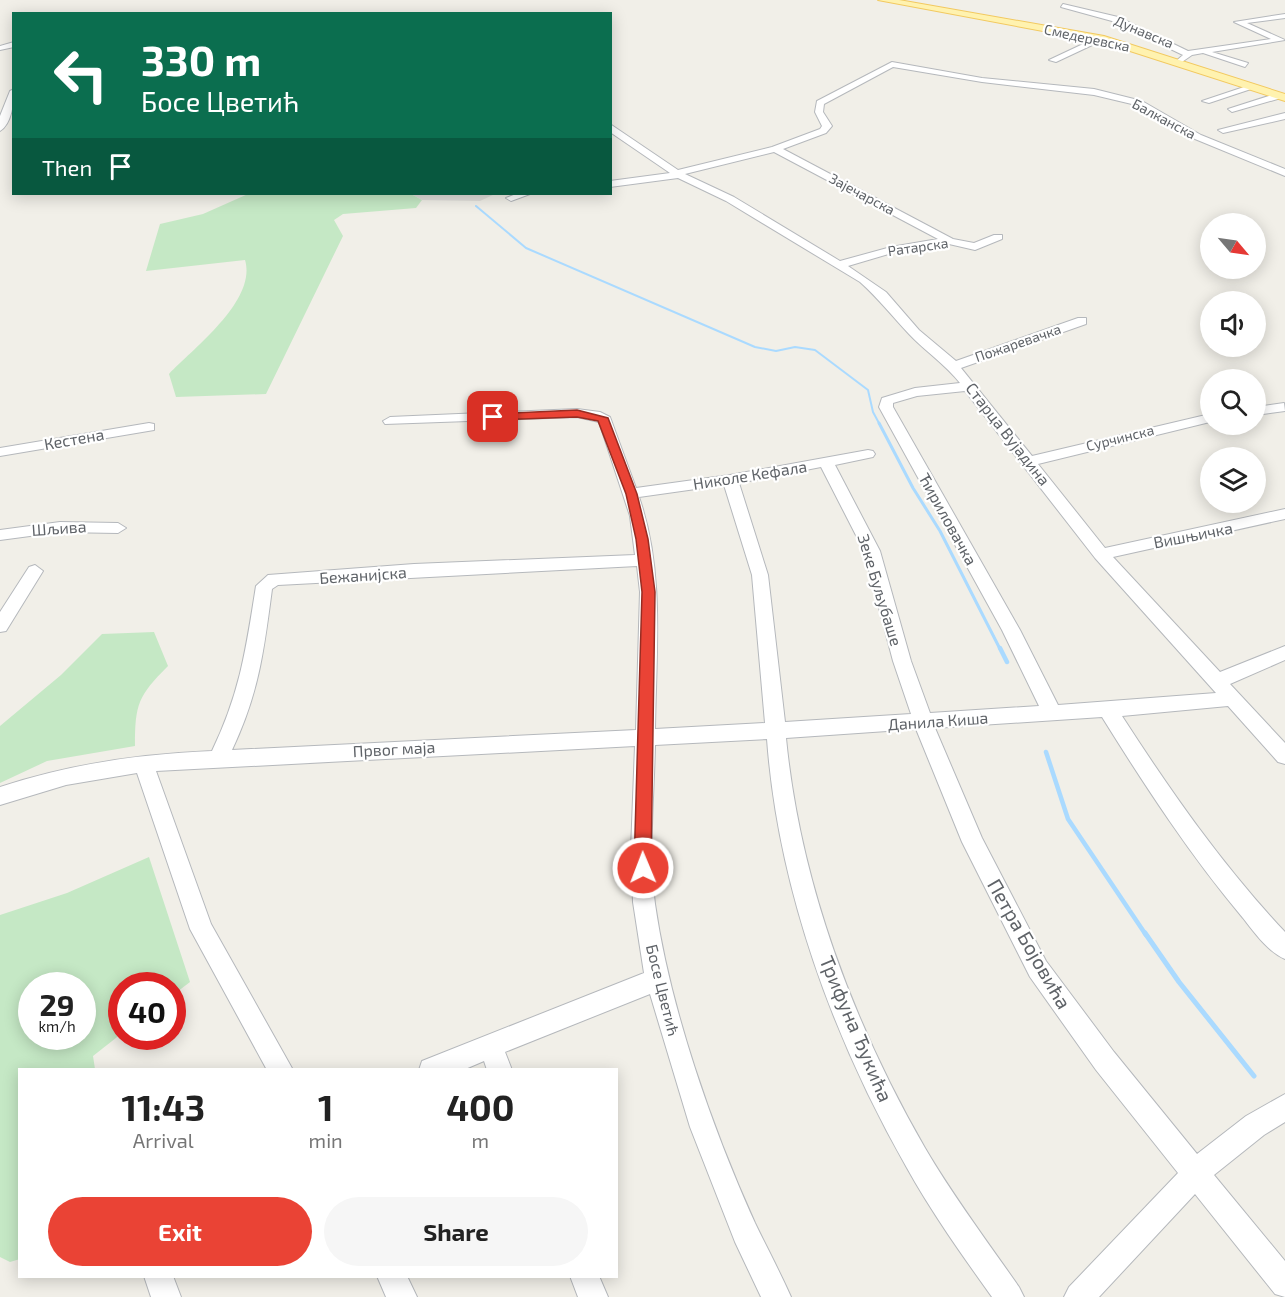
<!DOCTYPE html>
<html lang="en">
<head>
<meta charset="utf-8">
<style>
	body { margin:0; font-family:"Exo 2",sans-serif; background:#f6f6f6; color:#222; height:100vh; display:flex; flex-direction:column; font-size:22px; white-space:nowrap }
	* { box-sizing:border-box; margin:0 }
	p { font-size:20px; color:#767676 }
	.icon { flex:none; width:33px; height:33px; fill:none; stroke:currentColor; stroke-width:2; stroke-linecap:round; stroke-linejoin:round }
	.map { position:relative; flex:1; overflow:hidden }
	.details { position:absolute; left:18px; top:1068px; width:600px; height:210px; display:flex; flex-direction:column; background:#fff; border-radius:0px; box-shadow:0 3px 15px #0003 }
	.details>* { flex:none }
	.top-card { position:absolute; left:12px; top:12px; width:600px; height:183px; border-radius:0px; box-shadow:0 3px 15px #0003; background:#0b6e4f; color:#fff; overflow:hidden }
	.needle { width:39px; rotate:119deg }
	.buttons { position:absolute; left:1200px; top:213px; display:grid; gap:12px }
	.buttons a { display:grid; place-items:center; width:66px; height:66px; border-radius:50%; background:#fff; box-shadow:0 3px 15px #0003; font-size:30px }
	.speed { position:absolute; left:18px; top:972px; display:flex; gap:12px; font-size:30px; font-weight:700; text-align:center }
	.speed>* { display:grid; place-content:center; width:78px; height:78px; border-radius:50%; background:#fff; box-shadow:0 3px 15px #0003; line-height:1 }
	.speed small { font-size:15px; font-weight:400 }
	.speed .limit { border:9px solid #d22; background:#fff; color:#111 }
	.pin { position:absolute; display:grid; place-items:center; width:51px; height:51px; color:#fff; margin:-26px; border-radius:12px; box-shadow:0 3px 9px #0006 }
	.me { position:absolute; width:66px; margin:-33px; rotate:359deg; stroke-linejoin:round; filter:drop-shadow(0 0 4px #0008) }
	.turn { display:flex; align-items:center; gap:21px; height:126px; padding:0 30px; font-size:27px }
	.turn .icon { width:78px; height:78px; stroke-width:2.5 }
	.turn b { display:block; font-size:42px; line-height:51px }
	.then { display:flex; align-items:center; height:57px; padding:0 30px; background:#0003; gap:12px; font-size:22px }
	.eta { display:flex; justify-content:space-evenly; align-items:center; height:102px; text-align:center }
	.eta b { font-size:36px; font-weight:700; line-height:42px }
	.primary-button { display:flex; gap:12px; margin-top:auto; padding:12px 30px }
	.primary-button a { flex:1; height:69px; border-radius:36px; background:#ea4335; color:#fff; font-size:24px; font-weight:700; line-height:69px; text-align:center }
	.primary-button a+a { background:#f6f6f6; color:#222 }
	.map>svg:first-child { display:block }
</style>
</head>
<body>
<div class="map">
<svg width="1285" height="1297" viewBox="0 0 1285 1297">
	<rect width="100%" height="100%" fill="#f1efe8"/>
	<!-- industrial -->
	<path fill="#e0deda" d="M411,194H495L480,201L422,200Z"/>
	<!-- green -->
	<path fill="#c5e8c5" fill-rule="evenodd" d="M248,194H411L422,200L416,208L343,214L334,220L343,236L266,394L176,397L169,374C195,347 257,300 245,260L146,271L160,224L203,214Z
		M154,632L168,666C138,696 135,704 135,746L47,761L0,783V726L61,675L102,634Z
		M149,857L190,982L173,995L172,986H122L121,1034L93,1056L95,1069L20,1070V1259L10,1262L0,1257V915L67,893ZM32,986H82V1036H32Z"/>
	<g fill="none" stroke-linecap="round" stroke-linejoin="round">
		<!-- stream-far3 -->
		<path stroke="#aadaff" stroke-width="2" d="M476,206L526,248L755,347L776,351L795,347L815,350L868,390L873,412L880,425"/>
		<!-- stream-far2 -->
		<path stroke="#aadaff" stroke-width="3" d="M879,423L913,488L940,531L1000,649"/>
		<!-- stream-far1 -->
		<path stroke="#aadaff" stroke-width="4.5" d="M1000,648L1007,662
			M1046,752L1068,819L1146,935"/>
		<!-- stream -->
		<path stroke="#aadaff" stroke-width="5" d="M1145,933L1179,982L1254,1076"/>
		<defs>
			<path id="minor" d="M1063,4L1118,17L1188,51L1271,39L1234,22L1285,14V18L1247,23L1285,40L1212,52L1248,63L1245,67L1203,53L1192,55L1179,64L1175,62L1183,55L1112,21L1061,7Z
				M1098,37L1105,39L1056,62L1049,60Z
				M14,42V47L0,50V46Z
				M892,62L982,78L1094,89L1142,101L1201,135L1285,169V176L1195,139L1136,105L1094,95L982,82L893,67L824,104L823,112L832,126L826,133L783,149L953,239L974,243L994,235H1002V239L975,250L949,244L892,253L848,266L886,292L919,330L956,361L1078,318H1086V324L961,368L1032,456L1210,414V422L1038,464L1105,548L1285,509V519L1113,557L1220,672L1285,646V660L1230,684L1285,743V764L1278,762L1228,706L1122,716C1171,792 1223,866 1285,932V959C1268,952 1254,932 1243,918C1190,855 1145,786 1102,717L935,728L982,838L1046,961L1114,1052L1197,1154L1246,1116L1285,1094V1122L1264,1135L1214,1175L1285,1261V1297L1275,1294L1195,1194L1099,1297H1064L1069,1287L1178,1173L1096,1070L1030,977L962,842L916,729L786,738C800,882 853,1023 925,1148C953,1196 987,1241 1019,1287L1024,1297H992C962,1255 932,1213 907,1168C833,1038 778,888 767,739L655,745C654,797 648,852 655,904C670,1008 712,1128 755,1223C767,1248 780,1272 791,1297H761L735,1242L690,1127L650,994L505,1052L512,1070H487L484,1061L463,1070H419L422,1061L644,973L633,902L631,850L635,746L156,771L211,924L293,1070H267L190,929L137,773L66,785L0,805V787C70,764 139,754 212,751C240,693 246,649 256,586L268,575L414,564L635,555L630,516L599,422L577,417L385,424L383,421L390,417L577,409L600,412L610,417L636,488L730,475L868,450L873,451L875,454L873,457L835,465L880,551L911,661L930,713L1039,706L1002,630L879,407L882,398L915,388L960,383C945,364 925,351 909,334C892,316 878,298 860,282L726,201L678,178L610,187V181L670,173L610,132V124L678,170L772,147L820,129L822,126L815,112L817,101ZM774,152L938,239L891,247L840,261L734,197L685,174ZM965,391L1095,558L1216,693L1058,705L1020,630L893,407V403L917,396ZM821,467L864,551L893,661L911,714L785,722L768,575L739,483ZM724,485L752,575L765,723L655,729C656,652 665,571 639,497ZM637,566L640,592L636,730L232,750C259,693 264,650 272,589L278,585Z
				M1250,85L1257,87L1209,103L1202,101Z
				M14,89C14,101 12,124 0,131V116L10,91Z
				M1278,93L1281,98L1232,112L1228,109Z
				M1285,113V119L1223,133L1218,130Z
				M516,194H530L511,201L506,198Z
				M1284,403L1285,411L1256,415V407Z
				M149,423L154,424V430L0,456V448Z
				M60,522L118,523L126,528L118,533L60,532L0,540V530Z
				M35,565L43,571L6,631L0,632V612L29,567Z
				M144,1276H173L181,1297H151Z
				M377,1276H407L417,1297H386Z
				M570,1276H599L608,1297H578Z"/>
			<path id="major" d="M878,0H899L1104,36L1285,94V101L1102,42Z"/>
		</defs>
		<!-- minor casing -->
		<use href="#minor" stroke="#b5b8bc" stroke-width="2"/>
		<!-- major casing -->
		<use href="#major" stroke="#f2c960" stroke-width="2"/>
		<!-- minor -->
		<use href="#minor" fill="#fff" fill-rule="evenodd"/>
		<!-- major -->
		<use href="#major" fill="#fff2af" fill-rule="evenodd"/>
	</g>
	<!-- route -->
	<path fill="#ea4335" stroke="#982c22" stroke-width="1.5" d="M577,410L608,418L637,494L648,539L655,592L651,868L648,873L643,875L637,873L634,868L642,592L636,539L626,494L598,421L577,417L493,420L488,417L493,414Z"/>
	<g text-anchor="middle" stroke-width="4.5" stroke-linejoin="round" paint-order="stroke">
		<!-- far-street labels -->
		<g font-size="14" fill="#5f6368" stroke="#fff">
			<text transform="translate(1144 32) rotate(23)" y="5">Дунавска</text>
			<text transform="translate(1087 38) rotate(12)" y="5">Смедеревска</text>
			<text transform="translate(1164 119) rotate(28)" y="5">Балканска</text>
			<text transform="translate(862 194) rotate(28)" y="5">Зајечарска</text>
			<text transform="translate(918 247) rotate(-8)" y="5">Ратарска</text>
			<text transform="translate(1018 343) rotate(-19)" y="5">Пожаревачка</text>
			<text transform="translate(1120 438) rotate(-14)" y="5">Сурчинска</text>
		</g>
		<!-- street labels -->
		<g font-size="16" fill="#5f6368" stroke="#fff">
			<text transform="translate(1008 434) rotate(52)" y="6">Старца Вујадина</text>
			<text transform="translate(74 439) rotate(-10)" y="6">Кестена</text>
			<text transform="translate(750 475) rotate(-9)" y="6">Николе Кефала</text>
			<text transform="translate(948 519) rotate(61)" y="6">Ћириловачка</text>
			<text transform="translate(59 528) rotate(-4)" y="6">Шљива</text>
			<text transform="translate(1193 535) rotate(-11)" y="6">Вишњичка</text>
			<text transform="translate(363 575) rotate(-4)" y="6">Бежанијска</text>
			<text transform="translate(880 590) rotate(73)" y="6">Зеке Буљубаше</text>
			<text transform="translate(938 721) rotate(-4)" y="6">Данила Киша</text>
			<text transform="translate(394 749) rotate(-3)" y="6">Првог маја</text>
			<text transform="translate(663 990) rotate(76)" y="6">Босе Цветић</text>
		</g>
		<!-- near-street labels -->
		<g font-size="20" fill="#5f6368" stroke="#fff">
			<text transform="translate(1029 944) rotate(60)" y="7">Петра Бојовића</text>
			<text transform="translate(856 1029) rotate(67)" y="7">Трифуна Ђукића</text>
		</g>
	</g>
</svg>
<div class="buttons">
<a><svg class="needle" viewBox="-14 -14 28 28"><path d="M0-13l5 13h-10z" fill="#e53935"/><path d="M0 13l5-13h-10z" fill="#767676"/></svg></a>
<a><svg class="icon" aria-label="sound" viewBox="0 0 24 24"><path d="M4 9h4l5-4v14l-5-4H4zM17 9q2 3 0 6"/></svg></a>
<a><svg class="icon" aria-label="search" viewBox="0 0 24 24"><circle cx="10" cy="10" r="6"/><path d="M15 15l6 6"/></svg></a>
<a><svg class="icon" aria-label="layers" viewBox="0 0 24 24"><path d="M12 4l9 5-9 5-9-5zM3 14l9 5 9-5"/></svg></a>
</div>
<div class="speed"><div>29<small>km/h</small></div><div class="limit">40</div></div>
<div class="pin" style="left:493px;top:417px;background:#d93025"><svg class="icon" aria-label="arrive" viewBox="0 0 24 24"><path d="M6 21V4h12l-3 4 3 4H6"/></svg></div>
<svg class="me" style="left:643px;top:868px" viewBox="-20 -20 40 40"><circle r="17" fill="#ea4335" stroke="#fff" stroke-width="3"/><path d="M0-11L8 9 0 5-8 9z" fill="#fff"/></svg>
<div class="top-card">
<div class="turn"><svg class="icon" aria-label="left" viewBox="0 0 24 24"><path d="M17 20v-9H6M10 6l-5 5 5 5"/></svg><div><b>330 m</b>Босе Цветић</div></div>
<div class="then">Then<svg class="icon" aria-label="arrive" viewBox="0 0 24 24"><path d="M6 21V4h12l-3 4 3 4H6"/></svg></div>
</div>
<section class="details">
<div class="eta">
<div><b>11:43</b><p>Arrival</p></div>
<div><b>1</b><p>min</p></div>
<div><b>400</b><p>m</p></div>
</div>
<div class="primary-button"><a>Exit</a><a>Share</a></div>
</section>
</div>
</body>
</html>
